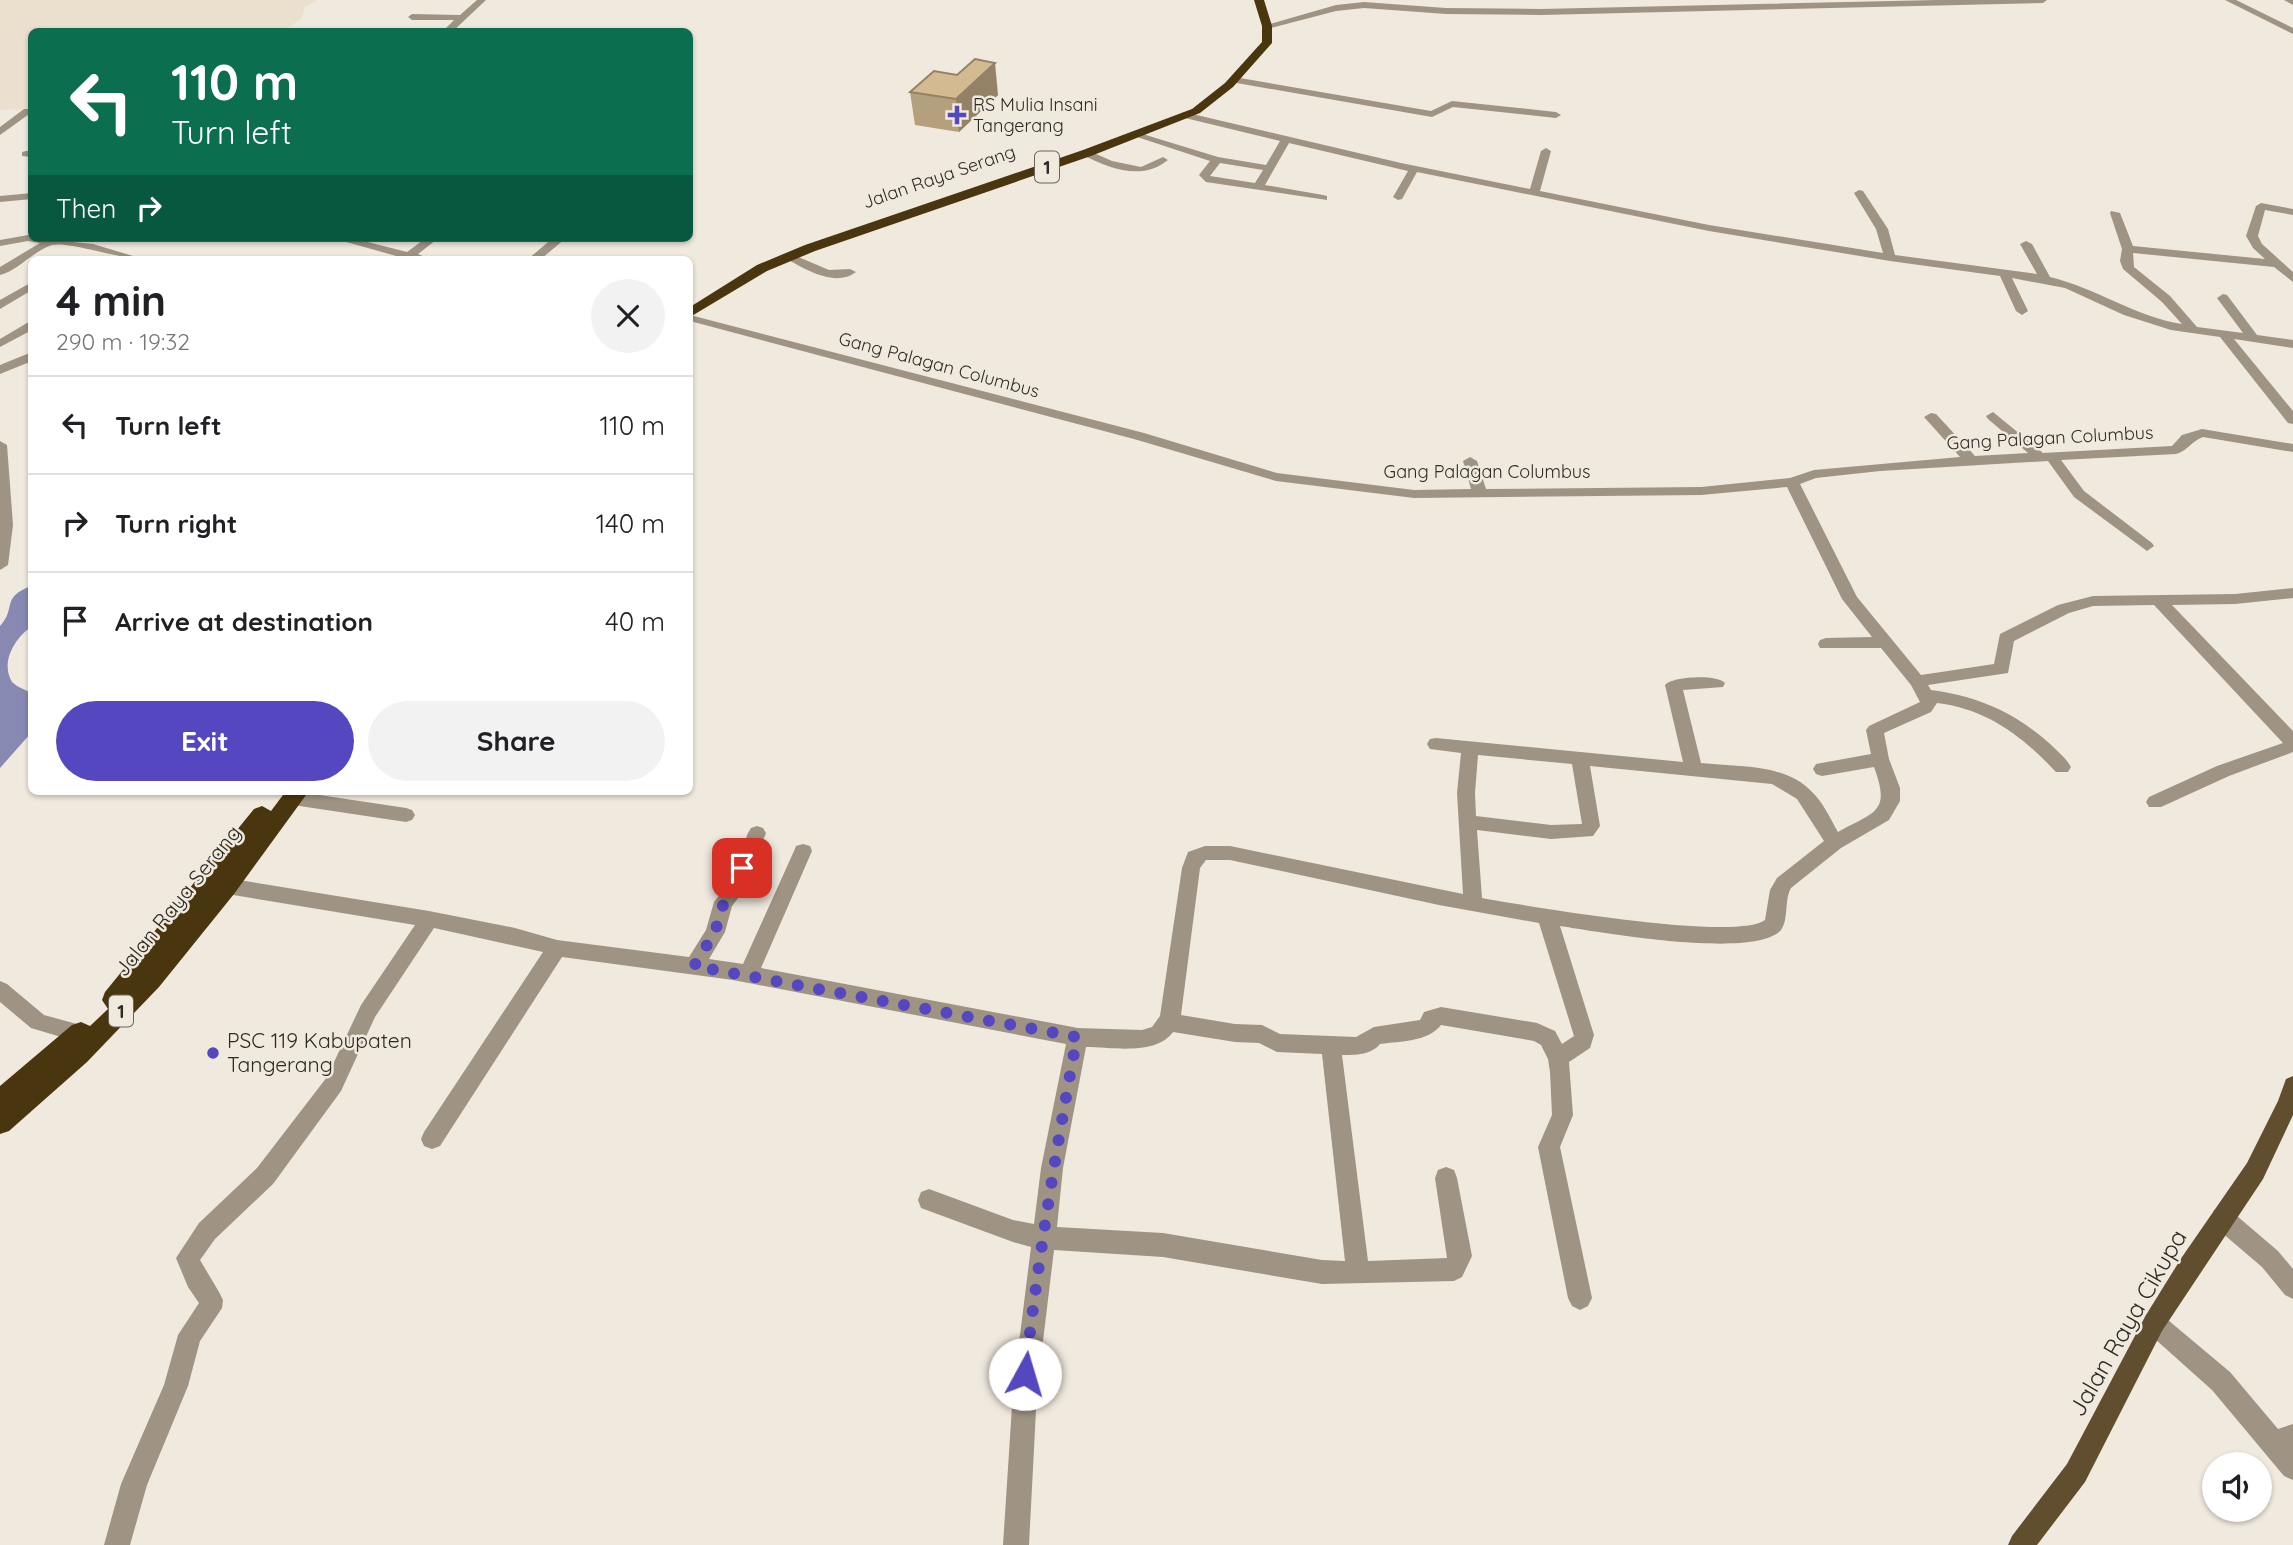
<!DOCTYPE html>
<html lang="en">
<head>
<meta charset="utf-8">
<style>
	body { margin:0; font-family:Quicksand,sans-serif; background:#f2f2f2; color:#202124; height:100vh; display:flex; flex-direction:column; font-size:26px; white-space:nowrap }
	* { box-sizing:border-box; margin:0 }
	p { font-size:23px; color:#757577 }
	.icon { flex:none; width:38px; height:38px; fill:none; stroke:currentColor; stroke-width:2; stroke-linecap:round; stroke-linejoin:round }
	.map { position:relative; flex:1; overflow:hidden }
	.sheet { position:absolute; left:28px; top:256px; width:665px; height:539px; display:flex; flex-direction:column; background:#fff; border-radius:10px; box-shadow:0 2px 5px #0004 }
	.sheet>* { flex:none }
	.top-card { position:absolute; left:28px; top:28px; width:665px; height:214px; border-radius:10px; box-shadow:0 2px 5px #0004; background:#0b6e4f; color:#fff; overflow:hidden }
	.buttons { position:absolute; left:2202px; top:1452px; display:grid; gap:14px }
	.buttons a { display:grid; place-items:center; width:70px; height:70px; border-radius:50%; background:#fff; box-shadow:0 2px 5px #0004; font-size:35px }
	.pin { position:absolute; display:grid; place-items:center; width:60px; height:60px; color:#fff; margin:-30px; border-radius:14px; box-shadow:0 4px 10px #0006 }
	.me { position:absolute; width:77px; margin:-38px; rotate:6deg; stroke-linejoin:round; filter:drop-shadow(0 0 5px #0008) }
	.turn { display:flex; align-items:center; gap:24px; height:147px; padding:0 28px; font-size:32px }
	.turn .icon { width:91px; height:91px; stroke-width:2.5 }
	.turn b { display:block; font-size:49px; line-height:60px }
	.then { display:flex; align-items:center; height:66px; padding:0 28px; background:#0003; gap:14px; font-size:26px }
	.round { display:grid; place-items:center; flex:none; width:74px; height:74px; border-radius:37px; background:#f2f2f2 }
	.headline { display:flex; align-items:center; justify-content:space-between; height:119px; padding:0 28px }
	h1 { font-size:42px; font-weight:700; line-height:52px }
	.cta { display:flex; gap:14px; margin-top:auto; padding:14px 28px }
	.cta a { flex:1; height:80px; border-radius:42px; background:#5447bf; color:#fff; font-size:28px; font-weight:700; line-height:80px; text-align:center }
	.cta a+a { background:#f2f2f2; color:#202124 }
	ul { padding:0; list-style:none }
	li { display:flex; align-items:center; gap:21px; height:98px; padding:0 28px; border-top:2px solid #e0e0e0 }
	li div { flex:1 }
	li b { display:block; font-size:26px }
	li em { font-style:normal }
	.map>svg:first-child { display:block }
</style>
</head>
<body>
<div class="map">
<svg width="2293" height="1545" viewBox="0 0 2293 1545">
	<rect width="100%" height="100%" fill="#f0e9de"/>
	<!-- built -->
	<path fill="#ebe0cd" d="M0,0H318L305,7L301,19L283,31L32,32L31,109L0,110Z"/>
	<!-- water -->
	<path fill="#8789b2" d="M31,586V627C15,638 0,662 12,682C17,687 26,690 31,693V733L0,768V626C17,608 0,598 31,586Z"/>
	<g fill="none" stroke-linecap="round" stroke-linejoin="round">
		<!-- minor -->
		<path fill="#9f9483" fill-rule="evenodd" d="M477,0H486L452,32H442L454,20H412L408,17L412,14L460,15Z
			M1937,0H2047L2043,3L1541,15L1446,14L1364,8L1336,11L1267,29L1263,26L1336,5L1364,2L1446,8L1541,9Z
			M2225,0H2236L2293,28V34Z
			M2284,0H2293V5Z
			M1234,77L1431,111L1452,101L1556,112L1561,115L1556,118L1453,107L1432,117L1231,82L1229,80Z
			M24,109H30L32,112L0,135V127Z
			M1184,112L1401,163L1530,189L1541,151L1546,148L1551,151L1540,191L1709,225L1883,253L1876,229L1854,193L1859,190L1863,191L1888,229L1895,255L2037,274L2020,244L2026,241L2032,244L2050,277C2096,288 2136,317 2182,324L2162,302L2123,269L2120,261L2122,249L2110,213L2111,211L2120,213L2133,246L2265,259L2253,248L2246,236L2256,206L2261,203L2293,209V215L2265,210L2258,236L2262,244L2293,272V282L2274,267L2133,253L2134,267L2170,296L2197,327L2243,333L2217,298L2223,294L2227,295L2257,335L2293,340V348L2234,339L2293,411V424L2288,423L2220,337L2171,330L2124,315L2065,288L2012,278L2028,311L2022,315L2016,311L2000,276L1890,261L1709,231L1417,172L1402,199L1398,200L1393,197L1408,171L1289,143L1265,185L1323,195L1327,196V200L1206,182L1199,175L1210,161L1131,135L1136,132L1218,157L1266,165L1280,141L1181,117L1179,115ZM1220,163L1263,170L1255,183L1210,176Z
			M1087,150L1112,161L1141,167L1163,157L1168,160C1142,181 1111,169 1083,155L1082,153Z
			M26,151H32V157L22,156V152Z
			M32,193V199L0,202V196Z
			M28,235L32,238L93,244L143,259C120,259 68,241 52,245C33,251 19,270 0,275V267L40,243L28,241L0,246V240Z
			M332,238H352L407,252L422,241L418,238L436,240L418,254L429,259H407Z
			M553,238H566L541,259H528Z
			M789,253L829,270L850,269L856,272C835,288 805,269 785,258L783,256Z
			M32,282V290L0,309V300Z
			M690,315L1144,433L1277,473L1414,490L1471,489L1463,461L1470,457L1477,461L1486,489L1701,487L1790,478L1814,470L1960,457L1924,417L1931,413L1936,414L1975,456L2028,453L1988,419L1986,416L1993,412L2043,453L2172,446L2182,435L2202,429L2293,444V452L2203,437C2192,441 2186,452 2176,454L2061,460L2084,491L2152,543L2154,546L2147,551L2074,497L2048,461L1880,471L1816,478L1800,484L1857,597L1921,675L1994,664L2000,634L2058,605L2093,596L2235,594L2293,588V598L2235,604L2172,605L2293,731V752L2229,776L2161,807H2149L2146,802L2149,797L2217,766L2283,743L2154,605L2093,606L2069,613L2014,641L2008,673L1928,685L1931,690C1977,696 2014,712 2049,743C2056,750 2066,758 2071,767L2068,772H2056C2022,736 1987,709 1937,703L1931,712L1884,733L1889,759L1900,788V801L1889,820L1841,848L1791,888C1784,900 1789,919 1781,930C1756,960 1599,932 1560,926L1594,1035L1590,1048L1569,1062L1573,1115L1560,1147L1592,1298L1588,1306L1580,1310L1572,1306L1568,1298L1538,1147L1552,1115L1550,1072L1548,1059L1541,1045L1534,1041L1441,1025C1428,1042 1401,1041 1380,1044C1371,1055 1356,1055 1342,1055L1368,1261L1447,1258L1435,1178L1438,1170L1446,1167L1454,1170L1457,1178L1472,1256L1462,1277L1454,1281L1322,1284L1163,1257L1054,1250L1037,1391L1029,1545H1003L1013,1391L1031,1247L1013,1242L921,1208L918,1200L921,1192L929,1189L1013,1220L1034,1224L1041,1168L1066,1044L733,980L562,957L440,1146L432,1149L424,1146L421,1139L424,1132L543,952L434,928L375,1017L341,1091L273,1184L215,1239L200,1260L219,1292L223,1300L222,1308L200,1341L188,1386L147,1485L130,1545H104L121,1484L164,1385L178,1335L199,1303L188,1287L176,1258L199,1223L257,1168L327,1077L361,1005L415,925L227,894L220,891L218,886L220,881L227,878L429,911L515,928L557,940L689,957L706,930L714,902L725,888L748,833L751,828L757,826L763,828L766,833L742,893L732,906L725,932L709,959L743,964L794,851L796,846L803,844L810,846L812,851L761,968L1078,1028L1142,1030L1152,1027L1160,1016L1182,868L1188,852L1205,846H1230L1463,894L1457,793L1461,753L1430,749L1427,744L1430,739L1436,738L1683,762L1665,685C1672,676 1718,674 1725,683L1723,687L1683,690L1701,763C1736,767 1784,763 1811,791C1823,802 1830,818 1838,832C1875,811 1891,813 1874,767L1822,776L1816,774L1813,769L1816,764L1871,754L1866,730L1869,726L1920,702L1911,685L1881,648H1820L1818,644L1820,640L1826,638L1872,637L1842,599L1787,487L1701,495L1414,498L1276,481L1134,439L690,321ZM1478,755L1572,764L1582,824L1551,825L1476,816L1475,793ZM1590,766L1772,784L1797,799L1824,841L1777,878L1770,890L1765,920C1736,942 1526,906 1482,898L1477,830L1551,839L1593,836L1600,826ZM1206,860H1230L1439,905L1539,923L1574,1036L1562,1044L1555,1031L1537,1023L1441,1007L1424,1012L1420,1020L1374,1027L1356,1037L1280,1034L1262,1025L1235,1024L1181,1015L1200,868ZM1173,1032L1235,1042L1259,1043L1277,1052L1322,1054L1345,1261L1322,1260L1163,1233L1057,1227L1063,1168L1086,1047C1113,1047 1155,1056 1173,1032Z
			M32,320V330L0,347V339Z
			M32,352V361L0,374V365Z
			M0,441L7,445L13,525L8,565L0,570Z
			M293,791L406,808L412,810L415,815L412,820L406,822L293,805L287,803L284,798L287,793Z
			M0,981L7,984L44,1015L95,1029L98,1036L95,1043L88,1045L31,1028L0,1002Z
			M2222,1207L2230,1210L2278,1251L2293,1269V1299L2285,1295L2262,1267L2214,1226L2211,1218L2214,1210Z
			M2154,1311L2162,1315L2230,1372L2278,1429L2293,1424V1480L2284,1476L2212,1390L2146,1331L2142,1323L2146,1315Z"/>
		<!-- major -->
		<path fill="#604e2f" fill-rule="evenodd" d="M2293,1076V1115L2263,1179L2162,1331L2085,1482L2037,1545H2008L2012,1536L2067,1464L2146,1315L2182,1257L2247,1163L2278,1101L2286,1079Z"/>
		<!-- highway -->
		<path fill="#4a360e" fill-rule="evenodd" d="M1254,0H1264L1272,26V43L1233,87L1200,113L1091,156L815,251L767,271L690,317V307L757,265L805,245L1083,150L1192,109L1225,83L1262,42V26Z
			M286,791H309L234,894L159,987L87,1062L9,1131L0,1134V1086L72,1025L81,1022L90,1026L108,1009L102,1000L105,992L254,809L262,806L271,811Z"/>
	</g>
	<!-- wall -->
	<path fill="#b5a07d" d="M910,92L998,95L959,132L915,125Z"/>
	<!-- shaded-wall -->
	<path fill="#948266" d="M995,63L998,95L959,132L956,99Z"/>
	<!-- building -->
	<path fill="#d3ba91" stroke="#948266" stroke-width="2" d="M975,59L995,63L956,99L910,92L934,71L957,75Z"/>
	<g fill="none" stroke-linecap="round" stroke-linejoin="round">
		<!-- route -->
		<path stroke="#5447bf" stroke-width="12" stroke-dasharray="0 21.6" d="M742,868L732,894L724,902L715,932L694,966L1077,1037C1056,1149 1038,1261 1025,1374"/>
	</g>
	<!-- markers -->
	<g fill="#5447bf" stroke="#f0e9de" stroke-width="2.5">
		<path d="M953.5 104.5h7v7h7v7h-7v7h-7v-7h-7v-7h7z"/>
		<circle cx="213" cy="1053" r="7"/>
	</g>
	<g text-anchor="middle" stroke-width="5" stroke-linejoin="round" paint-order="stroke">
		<!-- far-poi labels -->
		<g font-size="18" fill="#2e2c27" stroke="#f0e9de" text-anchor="start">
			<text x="973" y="111">RS Mulia Insani<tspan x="973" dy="21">Tangerang</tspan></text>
		</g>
		<!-- far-street labels -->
		<g font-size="18" fill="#2e2c27" stroke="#f0e9de">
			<text transform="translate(939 177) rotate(-19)" y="6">Jalan Raya Serang</text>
			<text transform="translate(939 365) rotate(15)" y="6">Gang Palagan Columbus</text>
			<text transform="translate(2050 438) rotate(-3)" y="6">Gang Palagan Columbus</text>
			<text x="1487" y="478">Gang Palagan Columbus</text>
		</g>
		<!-- shield labels -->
		<g fill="#f0e9de" stroke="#68655e" stroke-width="2">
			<rect x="1035" y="151.5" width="24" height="31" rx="5"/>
			<rect x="109" y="995.5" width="24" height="31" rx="5"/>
		</g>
		<g font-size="19" font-weight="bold" fill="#2e2c27">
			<text x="1047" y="174">1</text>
			<text x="121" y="1018">1</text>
		</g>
		<!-- street labels -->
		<g font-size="21" fill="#2e2c27" stroke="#f0e9de">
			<text transform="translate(178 901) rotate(-51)" y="7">Jalan Raya Serang</text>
		</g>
		<!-- poi labels -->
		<g font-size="21" fill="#2e2c27" stroke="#f0e9de" text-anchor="start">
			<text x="227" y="1048">PSC 119 Kabupaten<tspan x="227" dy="24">Tangerang</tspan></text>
		</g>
		<!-- near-street labels -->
		<g font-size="24" fill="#2e2c27" stroke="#f0e9de">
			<text transform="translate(2128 1323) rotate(-60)" y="8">Jalan Raya Cikupa</text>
		</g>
	</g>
</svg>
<div class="buttons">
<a><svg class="icon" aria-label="sound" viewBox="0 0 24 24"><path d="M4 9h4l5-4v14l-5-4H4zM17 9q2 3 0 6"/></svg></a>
</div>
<div class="pin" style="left:742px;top:868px;background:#d93025"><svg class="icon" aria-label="arrive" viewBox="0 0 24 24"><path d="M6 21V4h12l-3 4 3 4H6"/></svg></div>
<svg class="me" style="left:1025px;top:1374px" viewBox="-20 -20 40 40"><circle r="19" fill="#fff"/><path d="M0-13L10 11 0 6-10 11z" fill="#5447bf"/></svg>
<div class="top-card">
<div class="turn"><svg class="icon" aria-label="left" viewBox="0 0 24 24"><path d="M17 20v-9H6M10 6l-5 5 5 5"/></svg><div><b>110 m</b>Turn left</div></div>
<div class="then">Then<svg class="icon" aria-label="right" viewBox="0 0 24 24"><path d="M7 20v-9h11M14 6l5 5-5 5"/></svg></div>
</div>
<section class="sheet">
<div class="headline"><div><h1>4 min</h1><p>290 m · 19:32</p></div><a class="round"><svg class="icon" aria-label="close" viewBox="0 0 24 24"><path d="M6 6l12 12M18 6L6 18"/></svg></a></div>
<ul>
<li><svg class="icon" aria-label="left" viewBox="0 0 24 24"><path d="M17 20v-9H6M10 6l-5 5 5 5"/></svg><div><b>Turn left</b></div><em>110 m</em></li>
<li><svg class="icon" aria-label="right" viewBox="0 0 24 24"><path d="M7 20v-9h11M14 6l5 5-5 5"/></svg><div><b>Turn right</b></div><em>140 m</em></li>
<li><svg class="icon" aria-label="arrive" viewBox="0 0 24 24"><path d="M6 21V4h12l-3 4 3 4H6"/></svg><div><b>Arrive at destination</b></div><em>40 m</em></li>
</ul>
<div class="cta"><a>Exit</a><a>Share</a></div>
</section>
</div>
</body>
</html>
